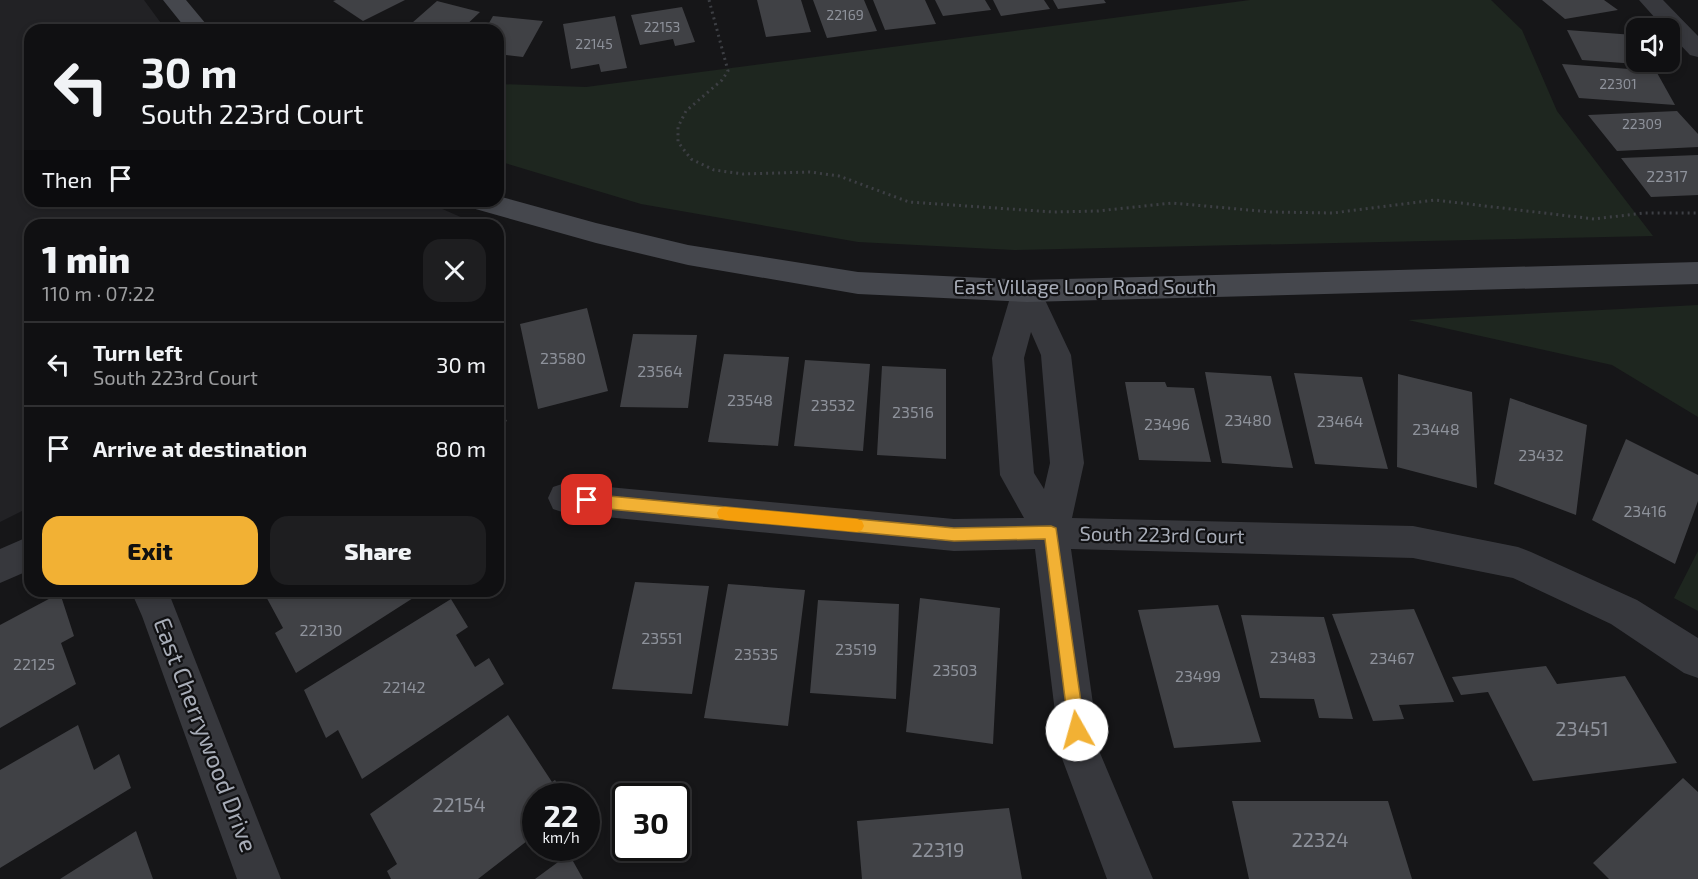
<!DOCTYPE html>
<html lang="en">
<head>
<meta charset="utf-8">
<style>
	body { margin:0; font-family:"Exo 2",sans-serif; background:#1e1e20; color:#f1f3f6; height:100vh; display:flex; flex-direction:column; font-size:22px; white-space:nowrap }
	* { box-sizing:border-box; margin:0 }
	p { font-size:20px; color:#9c9d9f }
	.icon { flex:none; width:33px; height:33px; fill:none; stroke:currentColor; stroke-width:2; stroke-linecap:round; stroke-linejoin:round }
	.map { position:relative; flex:1; overflow:hidden }
	.panel { position:absolute; left:24px; top:219px; width:480px; height:378px; display:flex; flex-direction:column; background:#101012; border-radius:18px; box-shadow:0 3px 9px #0003,0 0 0 2px #303032 }
	.panel>* { flex:none }
	.guide { position:absolute; left:24px; top:24px; width:480px; height:183px; border-radius:18px; box-shadow:0 3px 9px #0003,0 0 0 2px #303032; background:#101012; color:#f1f3f6; overflow:hidden }
	.controls { position:absolute; left:1626px; top:18px; display:grid; gap:12px }
	.controls a { display:grid; place-items:center; width:54px; height:54px; border-radius:12px; background:#101012; box-shadow:0 3px 9px #0003,0 0 0 2px #303032; font-size:30px }
	.speed { position:absolute; left:522px; top:783px; display:flex; gap:12px; font-size:30px; font-weight:700; text-align:center }
	.speed>* { display:grid; place-content:center; width:78px; height:78px; border-radius:50%; background:#101012; box-shadow:0 3px 9px #0003,0 0 0 2px #303032; line-height:1 }
	.speed small { font-size:15px; font-weight:400 }
	.speed .limit { border:3px solid #111; border-radius:9px; background:#fff; color:#111 }
	.pin { position:absolute; display:grid; place-items:center; width:51px; height:51px; color:#fff; margin:-26px; border-radius:12px; box-shadow:0 3px 9px #0006 }
	.me { position:absolute; width:66px; margin:-33px; rotate:353deg; stroke-linejoin:round; filter:drop-shadow(0 0 4px #0008) }
	.turn { display:flex; align-items:center; gap:21px; height:126px; padding:0 18px; font-size:27px }
	.turn .icon { width:78px; height:78px; stroke-width:2.5 }
	.turn b { display:block; font-size:42px; line-height:51px }
	.then { display:flex; align-items:center; height:57px; padding:0 18px; background:#0003; gap:12px; font-size:22px }
	.round { display:grid; place-items:center; flex:none; width:63px; height:63px; border-radius:18px; background:#1e1e20 }
	.overview { display:flex; align-items:center; justify-content:space-between; height:102px; padding:0 18px }
	h1 { font-size:36px; font-weight:800; line-height:45px }
	.primary-button { display:flex; gap:12px; margin-top:auto; padding:12px 18px }
	.primary-button a { flex:1; height:69px; border-radius:18px; background:#f2b134; color:#111; font-size:24px; font-weight:800; line-height:69px; text-align:center }
	.primary-button a+a { background:#1e1e20; color:#f1f3f6 }
	ul { padding:0; list-style:none }
	li { display:flex; align-items:center; gap:18px; height:84px; padding:0 18px; border-top:2px solid #303032 }
	li div { flex:1 }
	li b { display:block; font-size:22px }
	li em { font-style:normal }
	.map>svg:first-child { display:block }
</style>
</head>
<body>
<div class="map">
<svg width="1698" height="879" viewBox="0 0 1698 879">
	<rect width="100%" height="100%" fill="#161618"/>
	<!-- built -->
	<path fill="#222225" d="M0,0H144L166,30H30V201H424L479,225H30V507L0,522Z"/>
	<!-- green -->
	<path fill="#1e261f" d="M1250,0H1491L1522,30L1557,111L1653,236L1014,250L858,242L641,204L498,161V84L586,87Z
		M1698,305V417L1612,365L1408,320Z
		M1698,551V611L1674,598Z"/>
	<!-- building -->
	<path fill="#404145" d="M336,0H405L363,21L333,1Z
		M757,0H801L811,32L766,37Z
		M813,0H864L877,31L827,38Z
		M873,0H925L936,24L885,30Z
		M935,0H985L991,10L943,16Z
		M993,0H1044L1050,9L1001,16Z
		M1053,0H1104L1106,3L1058,9Z
		M1542,0H1604L1618,10L1565,19Z
		M437,1L480,12L461,30H404Z
		M682,7L695,42L675,46L673,39L640,45L631,15Z
		M493,16L543,21L523,57L498,54V30H485Z
		M615,16L627,68L601,72L599,64L571,69L563,24Z
		M1567,30L1634,35L1636,39V62H1649L1651,65L1582,60Z
		M1562,64L1656,71L1675,105L1579,98Z
		M1677,111L1698,134V147L1617,151L1588,115Z
		M1698,155V195L1651,197L1621,158Z
		M587,308L608,391L538,409L520,324Z
		M633,334L697,335L688,408L620,407Z
		M724,354L789,357L778,446L708,442Z
		M805,360L870,364L863,451L794,446Z
		M882,366L946,369V459L877,455Z
		M1205,372L1271,376L1293,468L1222,463Z
		M1294,373L1362,377L1388,469L1315,464Z
		M1398,374L1472,392L1477,488L1397,467Z
		M1125,382H1165L1167,387L1194,388L1211,462L1139,460Z
		M1510,398L1587,425L1576,515L1494,484Z
		M498,407L507,421L498,426Z
		M1626,439L1698,475V501L1675,564L1592,520Z
		M635,582L709,586L692,694L612,689Z
		M728,584L805,590L788,726L704,718Z
		M263,591H424L296,673L275,633L283,628Z
		M60,593L74,636L61,643L76,684L0,728V625Z
		M920,598L1000,608L993,744L906,732Z
		M451,599L468,627L456,635L475,667L489,658L504,684L362,779L338,730L326,738L304,690Z
		M818,600L899,604L896,699L810,693Z
		M1218,605L1261,742L1174,748L1138,610Z
		M1414,609L1454,702L1399,705L1404,719L1373,721L1332,614Z
		M1241,615L1324,617L1353,719L1319,718L1314,699L1260,698Z
		M1546,666L1557,684L1625,676L1677,763L1533,781L1488,692L1461,695L1452,677Z
		M508,715L552,782L555,780L566,796H536V834L478,879H391L387,871L397,864L370,814Z
		M78,725L94,770L119,754L131,788L0,868V770Z
		M1683,778L1698,792V879H1609L1593,863Z
		M1232,801H1388L1412,879H1249Z
		M1009,808L1022,879H862L857,821Z
		M136,831L153,879H60Z
		M569,854L583,879H535Z"/>
	<g fill="none" stroke-linecap="round" stroke-linejoin="round">
		<!-- path -->
		<path stroke="#3d3f44" stroke-width="3" stroke-dasharray="2 4" stroke-linecap="butt" d="M709,0L728,71L722,80L686,111L678,127V142L691,159L714,170L743,174L810,172L839,176L909,202L1053,212L1098,211L1172,203L1271,212L1333,213L1435,200L1594,219L1644,213H1698"/>
		<!-- street -->
		<path fill="#37383d" fill-rule="evenodd" d="M1639,0H1663L1698,36V57L1690,55L1670,34V28H1664Z
			M1027,280L1037,283L1071,355L1084,463L1072,518L1413,526L1518,547L1531,552L1637,600L1698,638V678L1684,673L1611,624L1513,578L1413,558L1071,549L1100,753L1153,879H1107L1060,753L1035,549L954,551L565,513L553,509L548,498L553,487L565,483L954,519L1024,518L1000,475L992,358L1012,291L1017,283ZM1031,332L1041,355L1050,463L1044,489L1034,473L1024,358Z
			M30,536V570L0,583V549Z
			M131,591H168L281,879H237L142,616Z"/>
		<!-- secondary -->
		<path fill="#45474d" fill-rule="evenodd" d="M163,0H186L211,30H187Z
			M498,196L596,223L688,245L858,272L1027,280L1698,262V284L1027,302L858,294L688,265L596,243L472,208L468,201H498Z"/>
	</g>
	<!-- route -->
	<path fill="#f2b134" stroke="#9d7322" stroke-width="1.5" d="M587,494L954,528L1051,526L1056,528L1085,730L1083,736L1077,739L1071,736L1069,730L1045,539L954,541L587,507L582,505L580,500L582,496Z"/>
	<!-- slow -->
	<path fill="#f59e0b" d="M725,507L857,519L862,521L864,526L862,530L857,532L725,520L719,518L717,513L719,509Z"/>
	<g text-anchor="middle" stroke-width="4.5" stroke-linejoin="round" paint-order="stroke">
		<!-- far-number labels -->
		<g font-size="14" fill="#8e929b">
			<text x="845" y="20">22169</text>
			<text x="662" y="32">22153</text>
			<text x="594" y="49">22145</text>
			<text x="1618" y="89">22301</text>
			<text x="1642" y="129">22309</text>
		</g>
		<!-- number labels -->
		<g font-size="16" fill="#8e929b">
			<text x="1667" y="182">22317</text>
			<text x="563" y="364">23580</text>
			<text x="660" y="377">23564</text>
			<text x="750" y="406">23548</text>
			<text x="833" y="411">23532</text>
			<text x="913" y="418">23516</text>
			<text x="1248" y="426">23480</text>
			<text x="1340" y="427">23464</text>
			<text x="1167" y="430">23496</text>
			<text x="1436" y="435">23448</text>
			<text x="1541" y="461">23432</text>
			<text x="1645" y="517">23416</text>
			<text x="321" y="636">22130</text>
			<text x="662" y="644">23551</text>
			<text x="856" y="655">23519</text>
			<text x="756" y="660">23535</text>
			<text x="1293" y="663">23483</text>
			<text x="1392" y="664">23467</text>
			<text x="34" y="670">22125</text>
			<text x="955" y="676">23503</text>
			<text x="1198" y="682">23499</text>
			<text x="404" y="693">22142</text>
		</g>
		<!-- street labels -->
		<g font-size="20" fill="#a8adb8" stroke="#111113">
			<text x="1085" y="294">East Village Loop Road South</text>
			<text transform="translate(1162 535) rotate(1)" y="7">South 223rd Court</text>
		</g>
		<!-- near-number labels -->
		<g font-size="20" fill="#8e929b">
			<text x="1582" y="736">23451</text>
			<text x="459" y="812">22154</text>
			<text x="1320" y="847">22324</text>
			<text x="938" y="857">22319</text>
		</g>
		<!-- near-street labels -->
		<g font-size="24" fill="#a8adb8" stroke="#111113">
			<text transform="translate(205 735) rotate(69)" y="8">East Cherrywood Drive</text>
		</g>
	</g>
</svg>
<div class="controls">
<a><svg class="icon" aria-label="sound" viewBox="0 0 24 24"><path d="M4 9h4l5-4v14l-5-4H4zM17 9q2 3 0 6"/></svg></a>
</div>
<div class="speed"><div>22<small>km/h</small></div><div class="limit">30</div></div>
<div class="pin" style="left:587px;top:500px;background:#d93025"><svg class="icon" aria-label="arrive" viewBox="0 0 24 24"><path d="M6 21V4h12l-3 4 3 4H6"/></svg></div>
<svg class="me" style="left:1077px;top:730px" viewBox="-20 -20 40 40"><circle r="19" fill="#fff"/><path d="M0-13L10 11 0 6-10 11z" fill="#f2b134"/></svg>
<div class="guide">
<div class="turn"><svg class="icon" aria-label="left" viewBox="0 0 24 24"><path d="M17 20v-9H6M10 6l-5 5 5 5"/></svg><div><b>30 m</b>South 223rd Court</div></div>
<div class="then">Then<svg class="icon" aria-label="arrive" viewBox="0 0 24 24"><path d="M6 21V4h12l-3 4 3 4H6"/></svg></div>
</div>
<section class="panel">
<div class="overview"><div><h1>1 min</h1><p>110 m · 07:22</p></div><a class="round"><svg class="icon" aria-label="close" viewBox="0 0 24 24"><path d="M6 6l12 12M18 6L6 18"/></svg></a></div>
<ul>
<li><svg class="icon" aria-label="left" viewBox="0 0 24 24"><path d="M17 20v-9H6M10 6l-5 5 5 5"/></svg><div><b>Turn left</b><p>South 223rd Court</p></div><em>30 m</em></li>
<li><svg class="icon" aria-label="arrive" viewBox="0 0 24 24"><path d="M6 21V4h12l-3 4 3 4H6"/></svg><div><b>Arrive at destination</b></div><em>80 m</em></li>
</ul>
<div class="primary-button"><a>Exit</a><a>Share</a></div>
</section>
</div>
</body>
</html>
